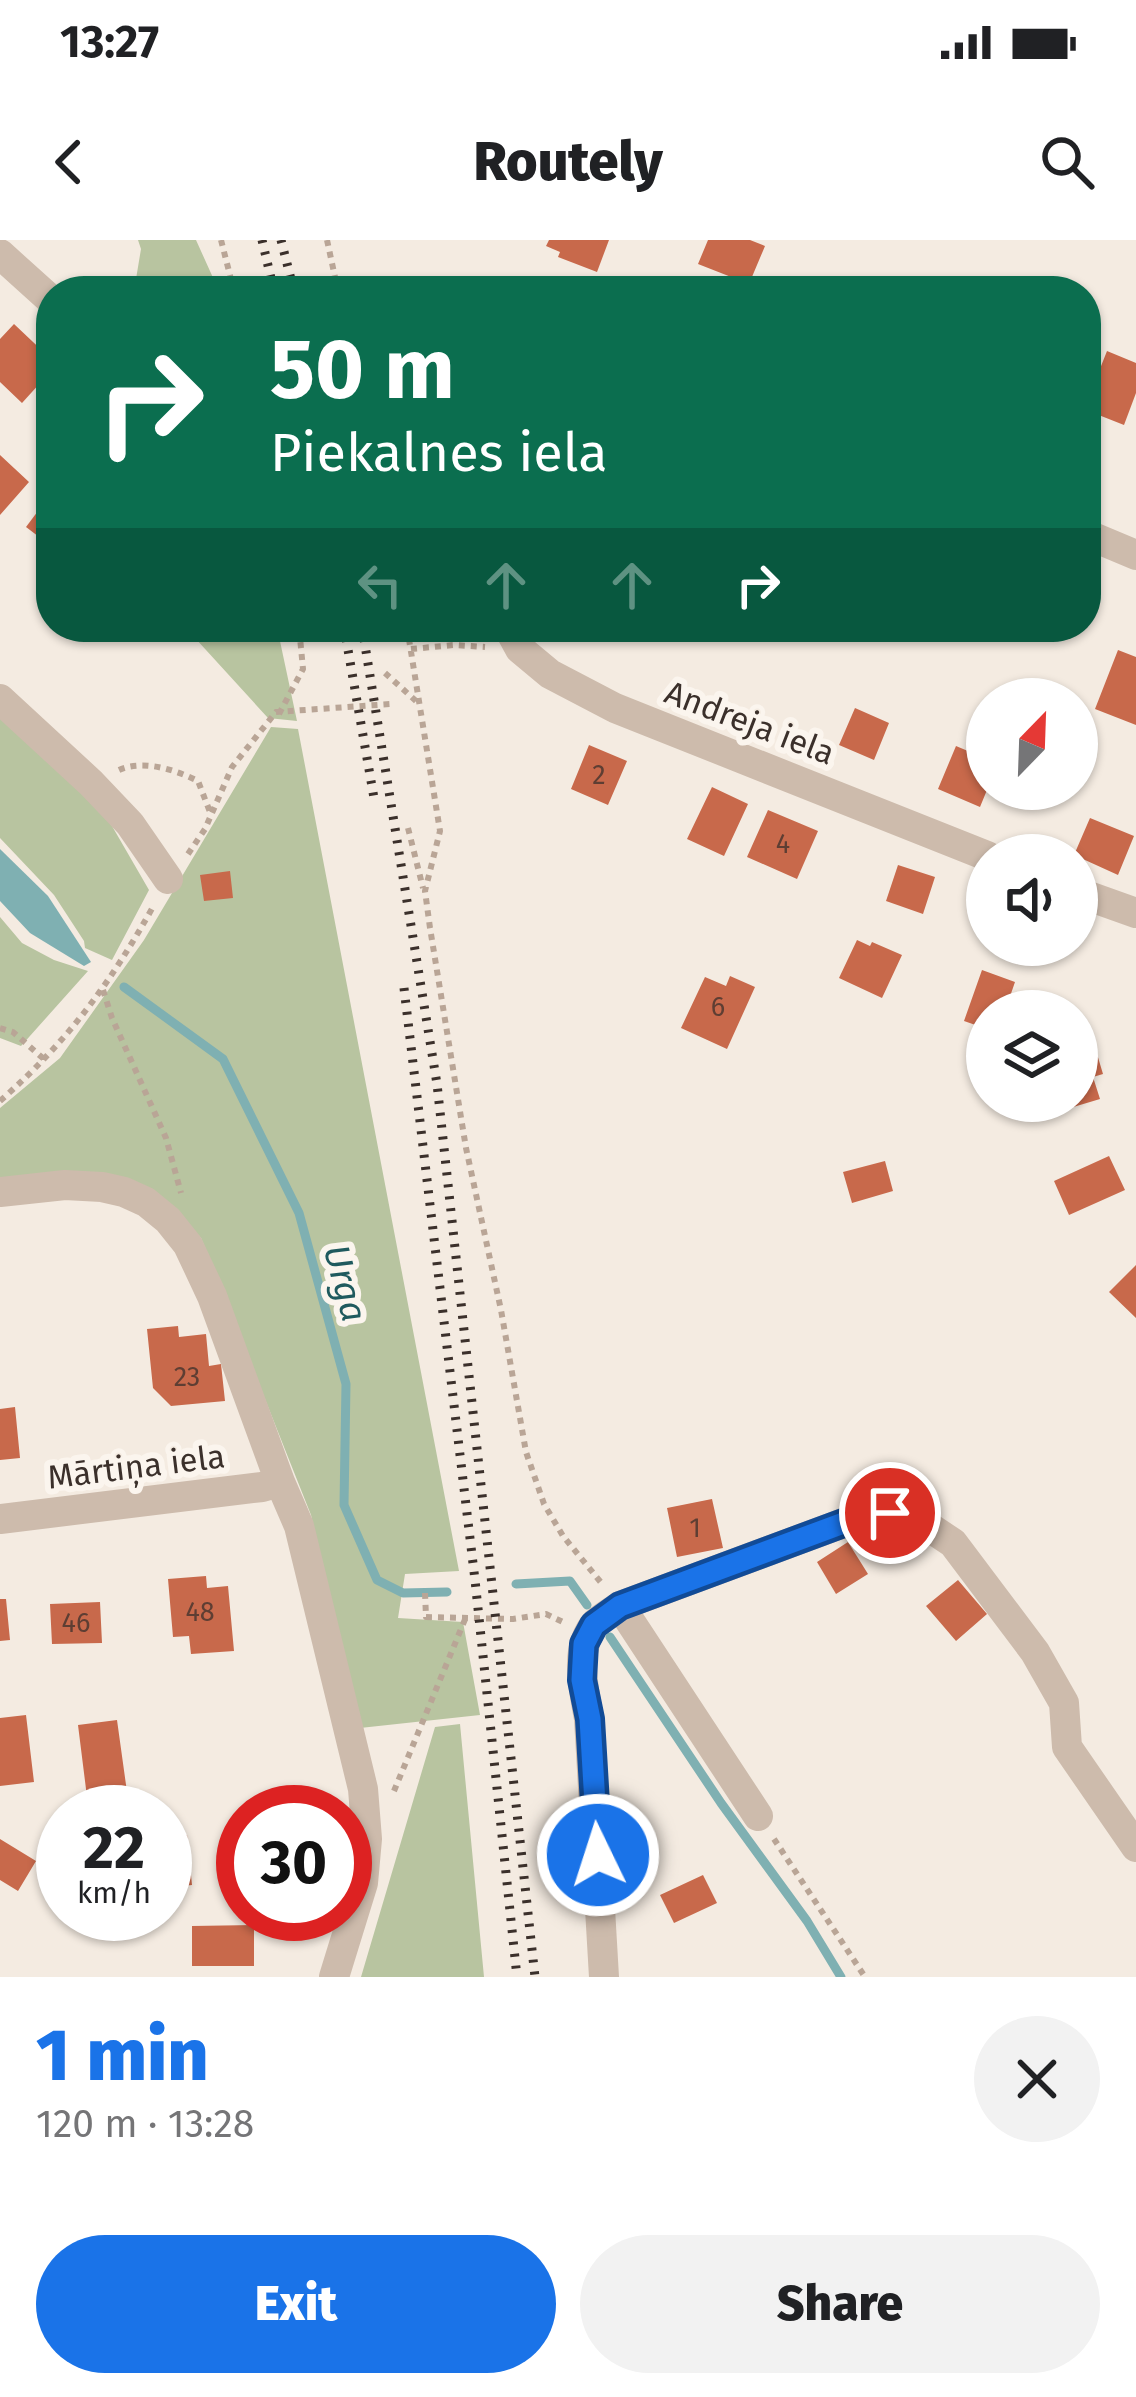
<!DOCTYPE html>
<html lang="en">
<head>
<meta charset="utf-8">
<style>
	body { margin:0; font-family:"Fira Sans",sans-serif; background:#f2f2f2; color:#202124; height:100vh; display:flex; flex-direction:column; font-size:45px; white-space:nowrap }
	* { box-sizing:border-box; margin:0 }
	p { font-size:39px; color:#757577 }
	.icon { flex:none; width:66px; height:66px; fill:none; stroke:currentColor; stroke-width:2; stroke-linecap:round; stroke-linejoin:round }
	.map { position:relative; height:1737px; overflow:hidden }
	.sheet { display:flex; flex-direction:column; background:#fff; flex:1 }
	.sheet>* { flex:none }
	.banner { position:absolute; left:36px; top:36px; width:1065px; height:366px; border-radius:48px; box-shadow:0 3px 9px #0004; background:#0b6e4f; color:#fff; overflow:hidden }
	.needle { width:78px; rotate:23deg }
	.controls { position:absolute; left:966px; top:438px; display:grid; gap:24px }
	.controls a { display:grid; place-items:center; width:132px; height:132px; border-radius:50%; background:#fff; box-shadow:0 3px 9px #0004; font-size:60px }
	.speed { position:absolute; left:36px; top:1545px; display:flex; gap:24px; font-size:60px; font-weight:700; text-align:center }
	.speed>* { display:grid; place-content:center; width:156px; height:156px; border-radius:50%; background:#fff; box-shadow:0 3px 9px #0004; line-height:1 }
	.speed small { font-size:30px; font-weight:400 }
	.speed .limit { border:18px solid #d22; background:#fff; color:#111 }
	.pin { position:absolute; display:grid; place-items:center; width:102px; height:102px; color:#fff; margin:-51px; border:6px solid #fff; border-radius:50%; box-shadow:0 3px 12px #0007 }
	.me { position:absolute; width:132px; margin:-66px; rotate:356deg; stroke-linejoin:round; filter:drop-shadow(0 0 9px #0008) }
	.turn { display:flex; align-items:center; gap:42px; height:252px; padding:0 36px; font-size:54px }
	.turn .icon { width:156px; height:156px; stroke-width:2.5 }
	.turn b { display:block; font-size:84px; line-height:102px }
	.lanes { display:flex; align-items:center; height:114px; padding:0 36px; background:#0003; justify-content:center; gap:60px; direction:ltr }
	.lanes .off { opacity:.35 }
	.round { display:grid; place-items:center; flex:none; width:126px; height:126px; border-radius:63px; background:#f2f2f2 }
	.headline { display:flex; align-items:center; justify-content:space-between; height:204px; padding:0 36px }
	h1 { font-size:72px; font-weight:800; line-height:90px; color:#1a73e8 }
	.primary-button { display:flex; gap:24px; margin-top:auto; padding:24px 36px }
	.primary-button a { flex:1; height:138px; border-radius:72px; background:#1a73e8; color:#fff; font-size:48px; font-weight:800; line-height:138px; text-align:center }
	.primary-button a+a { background:#f2f2f2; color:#202124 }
	.status { display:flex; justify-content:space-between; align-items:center; height:84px; padding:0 60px; background:#fff; direction:ltr }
	.status svg { height:33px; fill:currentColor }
	header { display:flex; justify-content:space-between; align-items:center; height:156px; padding:0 36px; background:#fff; font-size:54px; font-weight:800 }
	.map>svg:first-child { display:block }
</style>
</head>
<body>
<div class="status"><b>13:27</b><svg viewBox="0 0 49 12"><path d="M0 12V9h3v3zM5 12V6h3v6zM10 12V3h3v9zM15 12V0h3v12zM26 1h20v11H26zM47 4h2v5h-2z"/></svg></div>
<header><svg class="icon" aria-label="back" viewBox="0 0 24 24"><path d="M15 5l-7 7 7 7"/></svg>Routely<svg class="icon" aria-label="search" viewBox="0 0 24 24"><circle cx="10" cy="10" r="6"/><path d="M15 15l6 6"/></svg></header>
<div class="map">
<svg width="1136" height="1737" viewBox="0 0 1136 1737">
	<rect width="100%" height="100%" fill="#f4ebe1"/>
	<!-- green -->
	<path fill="#b8c4a0" d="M138,0H196L219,51H134L141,9Z
		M185,387H277L297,481L268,478Z
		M0,473L101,567L149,650L112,720L85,708L84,701L54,655L0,598Z
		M271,487L298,489L459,1331L405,1334L398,1378L463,1382L480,1475L360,1488L311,1275L201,998L135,943L0,938V868L60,818L144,700Z
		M0,677L22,703L54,720L88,731L21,806L0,798Z
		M460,1484L484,1737H361L435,1487Z"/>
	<!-- water -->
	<path fill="#7fb0b2" d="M0,609L48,656L91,722L84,726L30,693L0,661Z"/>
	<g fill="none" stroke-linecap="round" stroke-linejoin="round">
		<!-- stream -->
		<path stroke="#7fb0b2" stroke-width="9" d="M124,747L223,819L299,973L346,1144L344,1265L377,1340L403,1353L447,1352
			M516,1344L570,1341L587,1365
			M610,1397L721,1563L807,1681L841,1737"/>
	</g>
	<!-- building -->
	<path fill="#c8694b" d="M549,0H609L597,32L558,17L560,12L546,6Z
		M708,0H750L765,6L749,44L698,24Z
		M14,84L51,119V131L22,163L0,142V99Z
		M1107,111L1136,123V153L1124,185L1086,170V164Z
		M0,215L29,242L0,275Z
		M47,259L51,262V306L26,287Z
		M1118,410L1136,417V485L1095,469Z
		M855,468L889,483L874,520L839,505Z
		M589,505L627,521L608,565L571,549Z
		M956,506L987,519V550L980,567L938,549Z
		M712,547L748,564L724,616L687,599Z
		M768,570L818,591L797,639L747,617Z
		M1090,578L1134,596L1118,635L1074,615Z
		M898,625L935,637L923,674L886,661Z
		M230,631L233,658L204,661L200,635Z
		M857,700L870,706L872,702L902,715L882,758L839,738Z
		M982,730L1015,742L1005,771H987V789L964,781Z
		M730,736L755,747L727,809L681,788L705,737L726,746Z
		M1078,802L1083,818L1097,814L1103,834L1093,837L1100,859L1060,871L1057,861H1077Z
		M1109,916L1125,950L1069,975L1054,941Z
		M885,921L893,951L852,963L843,932Z
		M1136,1025V1078L1109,1052Z
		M178,1086L179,1097L206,1094L209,1126L221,1124L225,1161L171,1166L153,1148L147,1089Z
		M15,1167L20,1218L0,1220V1169Z
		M712,1259L723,1308L677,1317L667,1268Z
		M848,1302L868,1334L836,1354L817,1322Z
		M206,1336L207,1348L228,1346L234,1411L191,1414L189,1396L173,1397L168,1339Z
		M958,1340L987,1374L956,1401L926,1366Z
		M0,1359H6L10,1400L0,1401Z
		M100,1362L102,1403L52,1404L50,1364Z
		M26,1475L34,1542L0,1546V1478Z
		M117,1480L127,1552L87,1557L78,1485Z
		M187,1595L192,1645L165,1648V1597Z
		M0,1599L36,1621L18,1651L0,1640Z
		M703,1635L717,1663L674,1683L660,1655Z
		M254,1685V1726H192V1686Z"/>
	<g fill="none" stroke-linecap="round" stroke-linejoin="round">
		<!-- path -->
		<path stroke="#b9a596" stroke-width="6" stroke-dasharray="6 6" stroke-linecap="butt" d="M221,0L234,51
			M327,0L338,51
			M407,387L440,591L425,651L430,688L466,908L501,1070L526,1212L544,1264L563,1296L603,1345
			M411,409L454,405L485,407
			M385,433L416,461
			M279,474L303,429L299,387
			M119,530C143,519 176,530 198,541L210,572
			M408,588L423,648
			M188,614L205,589L232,527L276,472L391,464
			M103,750L112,778L166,898L181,953
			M0,788L13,792L45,820
			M0,861C68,801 110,744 154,665
			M425,1353L426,1377L513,1379L546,1374L563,1382
			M394,1551L466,1377
			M774,1599L865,1737"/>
		<!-- minor -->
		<path stroke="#cdbbac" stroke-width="30" d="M0,14L51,60
			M1086,294L1136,315
			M508,387L520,409L550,434L615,468L987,616
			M0,459L91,543L130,584L168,639
			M1077,652L1136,673
			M0,952L65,945L102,947L124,952L146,962L168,980L188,1005L212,1056L280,1242L299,1286L363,1549L367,1599L363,1643L334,1737
			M0,1279L262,1247L280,1242
			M620,1366L758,1576
			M604,1737L589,1479C584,1450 573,1408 596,1383C603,1377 613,1371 620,1366L865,1275L890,1273L914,1277L953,1303L1035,1412L1064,1463L1067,1507L1136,1607"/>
		<!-- rail -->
		<path stroke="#3b302b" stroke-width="9" stroke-dasharray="3 9" stroke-linecap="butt" d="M262,0L274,51
			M281,0L294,51
			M344,387L374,558
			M362,387L437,844L535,1737
			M404,748L475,1340L517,1737"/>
	</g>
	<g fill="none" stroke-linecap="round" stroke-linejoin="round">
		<defs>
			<path id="route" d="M598,1615L590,1479L582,1440L584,1404L594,1385L620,1366L865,1275L890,1273"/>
		</defs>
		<!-- route casing -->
		<use href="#route" stroke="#114b97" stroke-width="30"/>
		<!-- route -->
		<use href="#route" stroke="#1a73e8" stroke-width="21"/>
	</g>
	<g text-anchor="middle" stroke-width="12" stroke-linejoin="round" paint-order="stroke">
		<!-- number labels -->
		<g font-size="27" fill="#5e3e33">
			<text x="599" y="544">2</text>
			<text x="783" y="613">4</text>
			<text x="718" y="776">6</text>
			<text x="187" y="1146">23</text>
			<text x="695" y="1297">1</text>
			<text x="200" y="1381">48</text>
			<text x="76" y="1392">46</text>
		</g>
		<!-- street labels -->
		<g font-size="33" fill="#3b302b" stroke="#fbf5ee">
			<text transform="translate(750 482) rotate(21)" y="12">Andreja iela</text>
			<text transform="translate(136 1226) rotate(-7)" y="12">Mārtiņa iela</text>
		</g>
		<!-- water labels -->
		<g font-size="36" font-style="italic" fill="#1f5a5e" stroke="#fbf5ee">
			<text transform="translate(346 1043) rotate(75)" y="13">Urga</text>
		</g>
	</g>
</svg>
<div class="controls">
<a><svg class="needle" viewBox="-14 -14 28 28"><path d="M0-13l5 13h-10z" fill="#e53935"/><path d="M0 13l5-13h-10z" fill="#757577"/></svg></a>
<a><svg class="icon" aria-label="sound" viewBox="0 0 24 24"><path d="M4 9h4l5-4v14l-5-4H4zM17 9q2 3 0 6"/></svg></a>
<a><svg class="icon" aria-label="layers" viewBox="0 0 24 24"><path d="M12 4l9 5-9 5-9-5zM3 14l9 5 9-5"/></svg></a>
</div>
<div class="speed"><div>22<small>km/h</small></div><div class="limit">30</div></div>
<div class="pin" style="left:890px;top:1273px;background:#d93025"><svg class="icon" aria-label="arrive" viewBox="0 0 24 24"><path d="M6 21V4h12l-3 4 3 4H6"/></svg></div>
<svg class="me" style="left:598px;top:1615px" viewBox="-20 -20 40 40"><circle r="17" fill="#1a73e8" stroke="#fff" stroke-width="3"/><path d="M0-11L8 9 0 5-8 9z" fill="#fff"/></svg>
<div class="banner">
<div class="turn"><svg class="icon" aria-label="right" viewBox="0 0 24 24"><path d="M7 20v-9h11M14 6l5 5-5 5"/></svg><div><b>50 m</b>Piekalnes iela</div></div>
<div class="lanes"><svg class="icon off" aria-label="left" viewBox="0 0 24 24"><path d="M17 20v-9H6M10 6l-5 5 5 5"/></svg><svg class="icon off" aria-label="ahead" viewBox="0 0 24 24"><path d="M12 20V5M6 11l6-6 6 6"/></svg><svg class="icon off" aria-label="ahead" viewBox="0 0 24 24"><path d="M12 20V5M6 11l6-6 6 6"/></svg><svg class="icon" aria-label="right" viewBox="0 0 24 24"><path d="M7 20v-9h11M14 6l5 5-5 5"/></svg></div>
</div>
</div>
<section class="sheet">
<div class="headline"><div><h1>1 min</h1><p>120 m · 13:28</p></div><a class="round"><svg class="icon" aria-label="close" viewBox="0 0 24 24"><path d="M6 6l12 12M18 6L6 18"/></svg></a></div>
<div class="primary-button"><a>Exit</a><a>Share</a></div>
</section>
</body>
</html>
